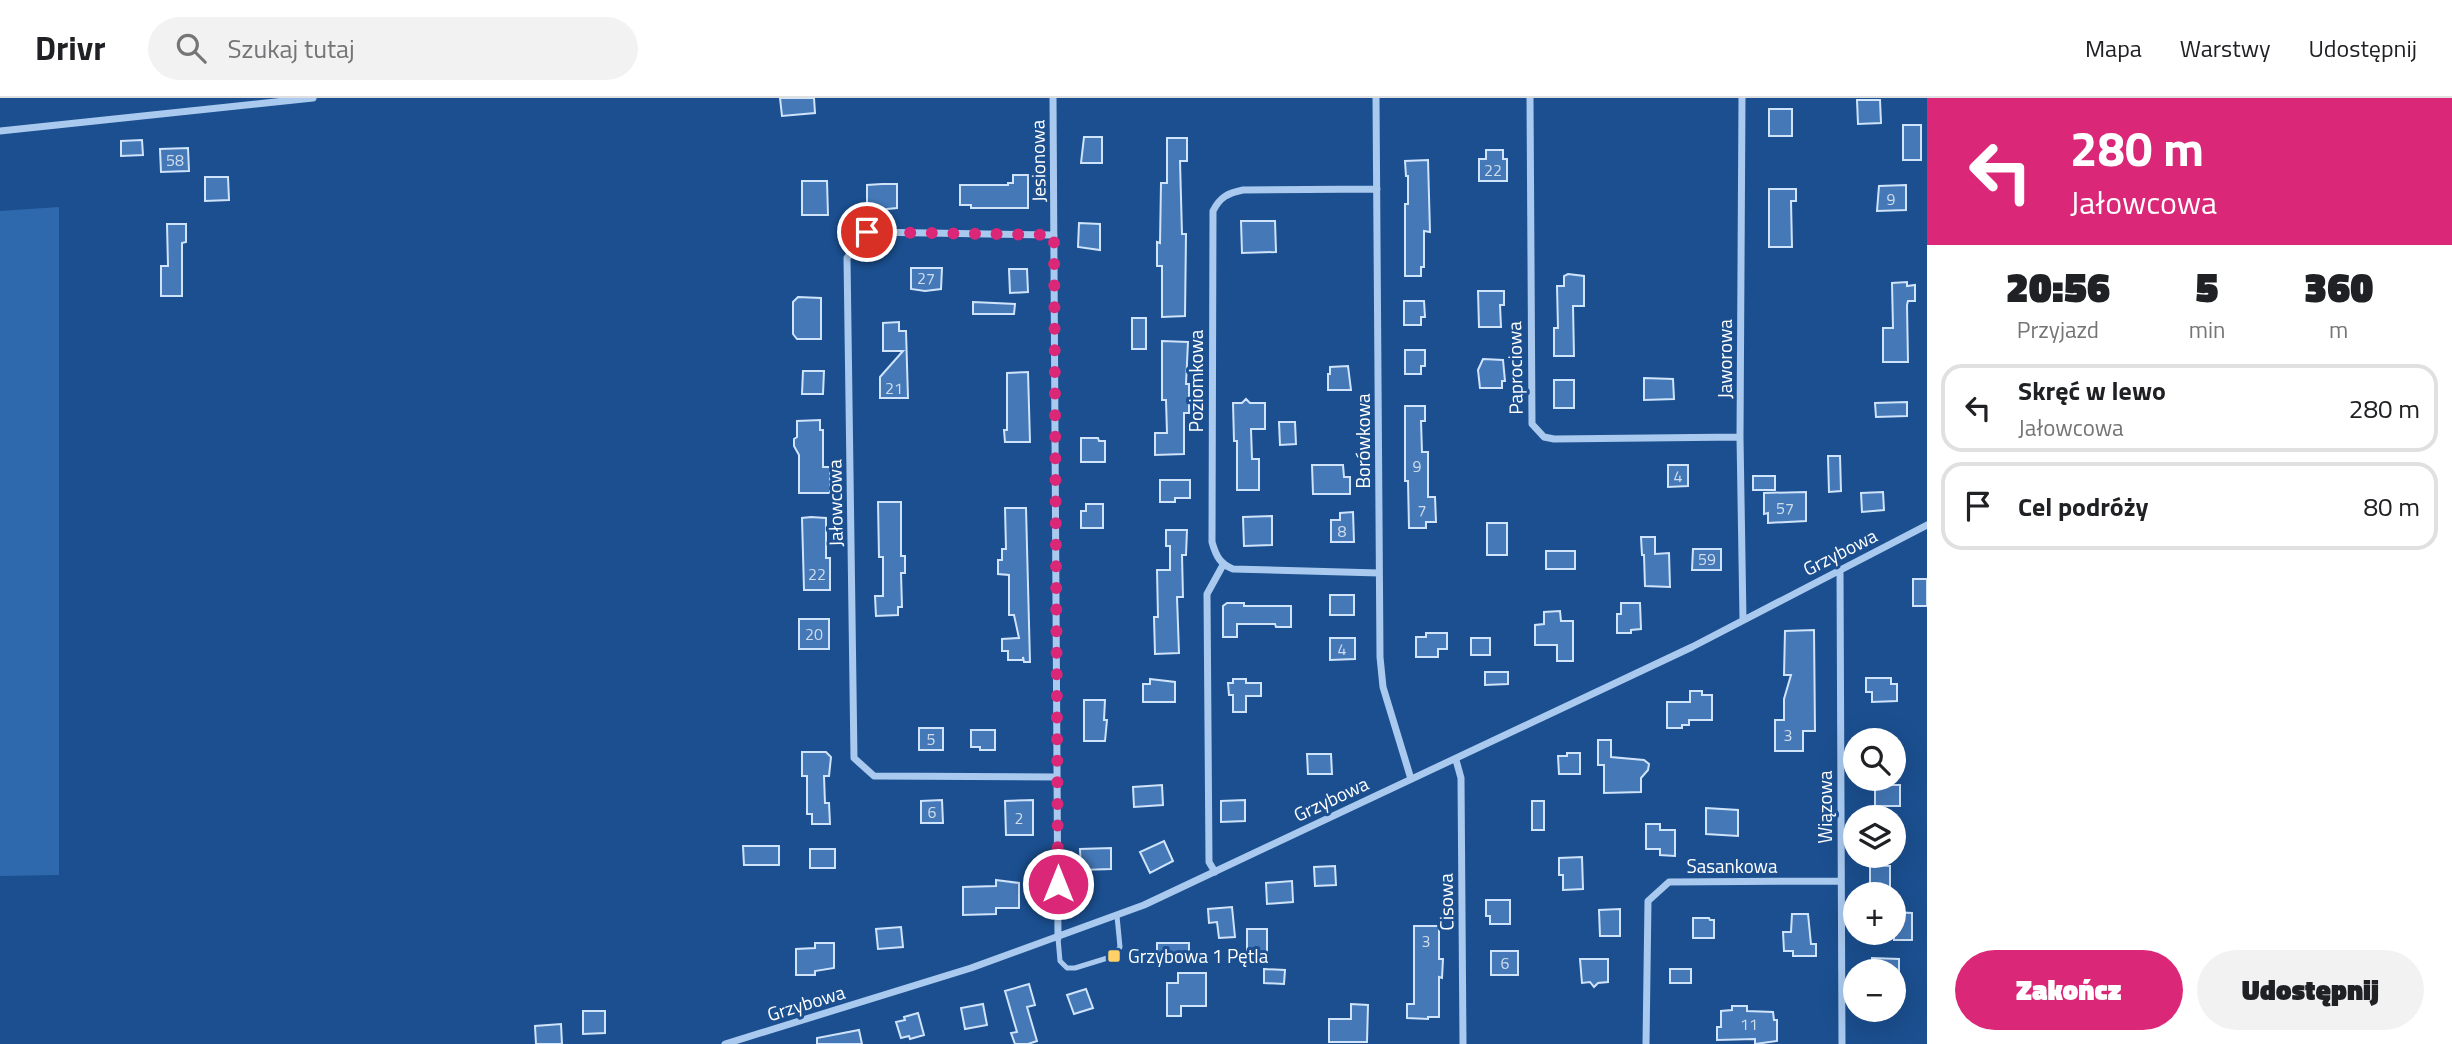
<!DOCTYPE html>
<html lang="pl">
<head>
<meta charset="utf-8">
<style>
	body { margin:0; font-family:"Titillium Web",sans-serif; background:#f2f2f2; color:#202124; height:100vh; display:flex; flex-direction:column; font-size:26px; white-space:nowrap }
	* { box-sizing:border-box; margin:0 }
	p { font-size:23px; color:#757577 }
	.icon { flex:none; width:38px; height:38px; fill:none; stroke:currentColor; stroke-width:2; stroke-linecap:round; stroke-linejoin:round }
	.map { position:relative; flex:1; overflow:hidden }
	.drawer { display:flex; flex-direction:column; background:#fff; width:525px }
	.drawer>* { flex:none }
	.guide { background:#db2777; color:#fff; overflow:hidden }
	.tools { position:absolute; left:1843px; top:630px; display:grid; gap:14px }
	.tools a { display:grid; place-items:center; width:63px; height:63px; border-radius:50%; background:#fff; box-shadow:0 7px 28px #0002; font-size:35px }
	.pin { position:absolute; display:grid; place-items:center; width:60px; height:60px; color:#fff; margin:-30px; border:4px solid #fff; border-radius:50%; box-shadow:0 2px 7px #0007 }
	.me { position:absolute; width:77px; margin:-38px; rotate:0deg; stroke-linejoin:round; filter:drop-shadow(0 0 5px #0008) }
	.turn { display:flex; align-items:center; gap:24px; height:147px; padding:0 28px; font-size:32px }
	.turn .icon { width:91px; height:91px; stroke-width:2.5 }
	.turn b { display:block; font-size:49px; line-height:60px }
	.eta { display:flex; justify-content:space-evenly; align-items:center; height:119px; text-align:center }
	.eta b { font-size:42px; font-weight:800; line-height:49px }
	.action { display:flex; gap:14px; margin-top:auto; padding:14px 28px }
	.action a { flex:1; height:80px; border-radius:42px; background:#db2777; color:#fff; font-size:28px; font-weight:800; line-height:80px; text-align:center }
	.action a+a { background:#f2f2f2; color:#202124 }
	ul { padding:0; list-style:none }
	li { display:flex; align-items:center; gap:21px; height:88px; margin:0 14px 10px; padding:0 14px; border:4px solid #e0e0e0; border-radius:21px }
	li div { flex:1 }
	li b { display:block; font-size:26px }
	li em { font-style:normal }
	header { display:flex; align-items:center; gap:42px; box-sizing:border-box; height:98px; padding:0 35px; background:#fff; border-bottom:2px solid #e0e0e0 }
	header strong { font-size:33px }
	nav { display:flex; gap:38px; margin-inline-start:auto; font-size:24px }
	.search { width:490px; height:63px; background:#f2f2f2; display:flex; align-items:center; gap:18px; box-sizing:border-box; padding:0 24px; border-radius:38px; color:#757577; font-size:26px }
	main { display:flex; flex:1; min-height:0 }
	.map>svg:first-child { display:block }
</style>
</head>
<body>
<header>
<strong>Drivr</strong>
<div class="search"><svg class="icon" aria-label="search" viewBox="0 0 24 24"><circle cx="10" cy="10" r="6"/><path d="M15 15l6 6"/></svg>Szukaj tutaj</div>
<nav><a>Mapa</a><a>Warstwy</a><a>Udostępnij</a></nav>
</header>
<main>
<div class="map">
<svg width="1927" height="946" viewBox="0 0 1927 946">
	<rect width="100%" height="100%" fill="#1b4f8f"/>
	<!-- green -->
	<path fill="#2e69ad" d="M59,109V777L0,778V113Z"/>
	<!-- building -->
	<path fill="#4478b7" stroke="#cfe3fa" stroke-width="2" d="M780,0H814L815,15L782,18Z
		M1857,2H1880L1881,25L1858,26Z
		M1769,11H1792V38H1769Z
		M1903,27H1921V62H1903Z
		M1084,39H1102V65H1081Z
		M1167,40H1187V63H1180L1182,136H1186L1185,218L1162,219V168H1157V144L1160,145L1161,85H1167Z
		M142,42L143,57L121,58V43Z
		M188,50L189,73L161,74L160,51Z
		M1486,52H1503V61H1507V83H1479V61H1486Z
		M1428,62L1430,134L1424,133V169H1421V178H1405V106H1408V78H1406L1405,63Z
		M1013,77H1028V110H971V107H960V87H1008V85H1013Z
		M205,79H228L229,102L205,103Z
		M802,83H827L828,117H802Z
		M882,86H897V110L867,113V87Z
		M1906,87V112L1877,113L1879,88Z
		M1769,91H1796V103H1791L1792,149H1769Z
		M1241,123H1275L1276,154L1242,155Z
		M1079,125L1100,126V152L1078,149Z
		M167,126H186V144L182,145V198H161V168H168Z
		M911,170H942L941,191L925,193L911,191Z
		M1009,171H1027L1028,194L1010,195Z
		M1568,176L1584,178V208H1573L1574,258H1554V230H1558L1557,188H1564V178Z
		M1907,184V188L1915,187V203H1908L1907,207L1908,264H1883V230H1893L1892,185Z
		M1478,193H1504V207H1500L1501,229H1479Z
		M798,199L821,200V241H797L793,236V204Z
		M1404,203H1424L1425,219H1421V227H1404Z
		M973,204L1015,206L1014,216H973Z
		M1132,220H1146V251H1132Z
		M899,224V233H906L908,300H880V279L903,253H883V225Z
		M1162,243L1188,244L1186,286H1189V315H1184V356L1155,357V335H1167L1166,302H1162Z
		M1405,252H1425V268H1421V276H1405Z
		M1483,261L1503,262L1505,283H1502V290H1480L1478,272Z
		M1348,268L1351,292H1328V276H1330V269Z
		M803,273H824L823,296H802Z
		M1028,274L1030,344H1005L1004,332H1007V275Z
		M1644,280L1673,281L1674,301L1644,302Z
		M1554,282H1574V310H1554Z
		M1246,301L1250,305H1265V331H1251L1252,361H1259V392H1237V343H1234L1233,305H1242Z
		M1907,304V318L1876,319L1875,305Z
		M1405,308H1425V323H1421L1422,354H1428V399H1435L1436,424H1426V430H1409L1408,383H1405Z
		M820,322V332H823V369H830V395H799V357L794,348V341L797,339V323Z
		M1279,324H1295L1296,346L1280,347Z
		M1081,340H1098L1099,343H1105V364H1081Z
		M1828,358H1840L1841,393L1829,394Z
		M1312,367H1343L1344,379H1350V396H1313Z
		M1668,367H1688V388L1668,389Z
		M1753,378H1775V392H1753Z
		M1160,382H1190V400H1175V404H1160Z
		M1806,394V423L1768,425V415L1764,416V395Z
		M1883,394L1884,412L1862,414L1861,395Z
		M878,404H901V458H905V475H901L902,509H898V517L876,518L875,498H883V459H879Z
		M1086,406H1103V430H1081V413H1086Z
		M1005,410H1026L1030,564H1024L1023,559V562H1008V553H1002V541L1019,540L1014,517H1009V477L998,476V462H1002V451H1006Z
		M1353,414L1354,444H1331V422H1340V415Z
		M1272,418V447L1244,448L1243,419Z
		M811,419L826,420V460H830V492H804L802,420Z
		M1487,425H1507V457H1487Z
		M1166,432H1187L1186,457H1182L1183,499H1177L1179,555L1155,556L1154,519H1158L1157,472H1170V448H1166Z
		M1641,439H1655V456L1669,455L1670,489L1645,488L1644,457H1642Z
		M1693,451H1721V472H1692Z
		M1546,453H1575V471H1546Z
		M1913,481H1927V508H1913Z
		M1330,497H1354V517H1330Z
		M1227,505H1244V508H1291V529H1276L1275,526H1237V539H1223V508Z
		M1621,505H1640L1641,531L1631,532V535H1617V516H1621Z
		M1560,513L1561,523H1573V563H1557V547H1535V527L1544,526V514Z
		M799,521H829V551H799Z
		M1814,532L1815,633H1803V653H1775V622H1784V601L1791,577H1784L1785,533Z
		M1426,535H1447V551H1438V559H1416V539H1426Z
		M1330,540H1355V561L1330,562Z
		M1471,540H1490V557H1471Z
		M1485,574H1508V586L1485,587Z
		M1866,580H1891V586H1897V603L1872,604V594H1866Z
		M1150,581L1175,584V604H1143V586H1150Z
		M1233,581H1246V585H1261V598H1246V614H1233V597H1229L1228,585H1233Z
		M1690,593H1702V597H1712V622H1689V627H1682V630H1667V604H1690Z
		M1084,602H1105L1104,622H1107L1105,643H1084Z
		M919,630H943V652H919Z
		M971,632H995V652H980V649H971Z
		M1598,642H1611V659L1644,662L1649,666L1648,672L1641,680V694L1604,695V667H1598Z
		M802,654H826L831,659L829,678H824L825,705H829L830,726H812V716H807V678H802Z
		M1567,655H1580V676H1559L1558,658H1567Z
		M1307,656H1331L1332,676H1308Z
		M1162,687L1163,707L1134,709L1133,689Z
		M1875,687H1900V708H1875Z
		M942,702L943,725H921V703Z
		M1033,702V737H1006L1005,703Z
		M1245,702V723L1221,724V703Z
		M1532,703H1544V732H1532Z
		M1706,710L1738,712V738L1706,736Z
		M1646,726H1660V732H1675V758L1660,757V751H1646Z
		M1164,743L1173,763L1150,775L1140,754Z
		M743,748H779V767H744Z
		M1111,750V771L1081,772L1080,751Z
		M810,751H835V770H810Z
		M1582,759L1583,791L1563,792V777H1559V760Z
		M1870,767L1890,768V792H1870Z
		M1335,768L1336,787L1315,788L1314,769Z
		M996,782L1019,785V810H996V816L963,817V789L996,788Z
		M1292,783L1293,804L1267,806L1266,785Z
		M1486,802H1510V826H1490V818H1486Z
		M1232,809L1235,839L1219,840L1217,824L1209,825L1208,811Z
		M1620,811V838H1600L1599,812Z
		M1894,814L1912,815V842H1894Z
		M1792,816H1808L1811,846H1816V858H1793V853H1784L1783,834H1791Z
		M1693,820H1709L1710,822H1714V840H1693Z
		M1414,828H1439V861H1443L1442,880L1439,879V919H1428V921L1407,920V906H1414Z
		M901,829L903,849L878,851L876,831Z
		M1247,831H1267V855H1247Z
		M815,845H834V870L815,873V877H796V851L815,850Z
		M1157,845H1189V857L1157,858Z
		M1491,853H1518V877H1491Z
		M1872,860L1899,861V873H1872Z
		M1580,861H1608V884L1598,885L1594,889L1590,884L1582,885Z
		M1264,871L1285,872L1284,886L1264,885Z
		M1670,871H1691V885H1670Z
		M1178,875H1206V908H1181V918H1167V885H1178Z
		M1029,886L1035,907L1027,909L1037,943L1028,946H1015L1011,935L1017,934L1005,893Z
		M1086,891L1093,910L1074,916L1067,897Z
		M983,906L987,927L965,931L961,910Z
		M1351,906L1368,907L1367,944H1329V921H1351Z
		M1732,908H1747V913L1773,914L1774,922H1777V943L1755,946V941L1717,942V929H1721V913L1732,912Z
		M583,913H605V935L583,936Z
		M918,915L924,937L910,941L909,938L901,940L896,924L905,922L904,919Z
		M561,926L562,946H536L535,928Z
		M859,932L862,946H817V940Z"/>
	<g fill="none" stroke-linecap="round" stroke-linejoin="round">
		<!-- service -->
		<path stroke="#a9c9ee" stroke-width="5" d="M1058,840L1060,863L1067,870H1075L1114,858L1120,849L1117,818"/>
		<!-- minor -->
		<path stroke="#a9c9ee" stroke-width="7" d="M1053,0L1058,840
			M1376,0L1380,559L1383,589L1411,681
			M1530,0L1532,326L1544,339L1554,341L1740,339
			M1742,0L1740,339L1743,522
			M0,33L313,0
			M1377,91L1243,92C1228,95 1220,99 1213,113L1212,444C1216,458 1220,466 1233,471L1379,475
			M1054,137L867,134L847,160L854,660L874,678L1057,679
			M1840,471L1842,946
			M1456,662L1461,680L1463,946
			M1215,774L1209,764L1207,496L1223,467
			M725,946L971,870L1144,807L1692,549L1927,427
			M1646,946L1648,803L1669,784L1841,783"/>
	</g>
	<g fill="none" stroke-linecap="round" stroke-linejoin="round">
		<!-- route -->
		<path stroke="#db2777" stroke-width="12" stroke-dasharray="0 21.6" d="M867,134L1054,137L1058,786"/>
	</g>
	<!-- markers -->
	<rect fill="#ffd166" stroke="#1b4f8f" stroke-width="2.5" x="1107" y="851" width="14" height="14" rx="3.5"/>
	<g text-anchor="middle" stroke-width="6" stroke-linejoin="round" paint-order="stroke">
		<!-- number labels -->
		<g font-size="16" fill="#d0dded">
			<text x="175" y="68">58</text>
			<text x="1493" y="78">22</text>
			<text x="1891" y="107">9</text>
			<text x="926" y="186">27</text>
			<text x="894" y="296">21</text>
			<text x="1417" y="374">9</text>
			<text x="1678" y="384">4</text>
			<text x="1785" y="416">57</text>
			<text x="1422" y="418">7</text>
			<text x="1342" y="439">8</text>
			<text x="1707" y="467">59</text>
			<text x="817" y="482">22</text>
			<text x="814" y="542">20</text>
			<text x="1342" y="557">4</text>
			<text x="1788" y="643">3</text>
			<text x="931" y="647">5</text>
			<text x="932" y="720">6</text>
			<text x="1019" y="726">2</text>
			<text x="1426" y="849">3</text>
			<text x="1505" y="871">6</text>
			<text x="1749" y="932">11</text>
		</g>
		<!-- street labels -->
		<g font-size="19" fill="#fff" stroke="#1b4f8f">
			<text transform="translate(1038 63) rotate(-91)" y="7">Jesionowa</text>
			<text transform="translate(1725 261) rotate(-90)" y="7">Jaworowa</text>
			<text transform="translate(1515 270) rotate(-91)" y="7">Paprociowa</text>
			<text transform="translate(1196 283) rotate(-90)" y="7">Poziomkowa</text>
			<text transform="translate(1363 343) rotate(-90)" y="7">Borówkowa</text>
			<text transform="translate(835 405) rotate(-91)" y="7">Jałowcowa</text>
			<text transform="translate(1840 454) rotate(-27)" y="7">Grzybowa</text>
			<text transform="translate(1331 701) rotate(-25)" y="7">Grzybowa</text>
			<text transform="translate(1825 709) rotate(-90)" y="7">Wiązowa</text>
			<text x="1732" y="775">Sasankowa</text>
			<text transform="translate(1446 804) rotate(-91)" y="7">Cisowa</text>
			<text transform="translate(806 905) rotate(-17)" y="7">Grzybowa</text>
		</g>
		<!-- poi labels -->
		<g font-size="19" fill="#fff" stroke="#1b4f8f" text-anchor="start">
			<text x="1128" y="865">Grzybowa 1 Pętla</text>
		</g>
	</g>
</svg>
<div class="tools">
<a><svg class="icon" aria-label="search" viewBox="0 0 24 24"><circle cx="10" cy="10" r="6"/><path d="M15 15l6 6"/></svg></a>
<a><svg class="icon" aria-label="layers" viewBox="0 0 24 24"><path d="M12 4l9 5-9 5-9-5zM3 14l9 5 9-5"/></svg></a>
<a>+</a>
<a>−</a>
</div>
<div class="pin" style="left:867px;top:134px;background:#d93025"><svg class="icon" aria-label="arrive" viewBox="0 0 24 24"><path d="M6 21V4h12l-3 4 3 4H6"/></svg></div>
<svg class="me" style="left:1058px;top:786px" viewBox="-20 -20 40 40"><circle r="17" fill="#db2777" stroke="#fff" stroke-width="3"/><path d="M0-11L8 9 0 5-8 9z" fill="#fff"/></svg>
</div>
<section class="drawer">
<div class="guide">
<div class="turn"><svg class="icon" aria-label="left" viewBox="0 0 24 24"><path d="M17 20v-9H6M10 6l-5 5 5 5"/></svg><div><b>280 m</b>Jałowcowa</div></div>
</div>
<div class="eta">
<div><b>20:56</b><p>Przyjazd</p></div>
<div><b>5</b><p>min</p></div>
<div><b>360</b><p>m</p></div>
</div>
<ul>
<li><svg class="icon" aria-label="left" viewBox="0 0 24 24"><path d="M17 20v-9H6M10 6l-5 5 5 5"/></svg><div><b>Skręć w lewo</b><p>Jałowcowa</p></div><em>280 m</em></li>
<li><svg class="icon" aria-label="arrive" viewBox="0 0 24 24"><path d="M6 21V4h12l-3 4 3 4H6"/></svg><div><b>Cel podróży</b></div><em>80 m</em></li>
</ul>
<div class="action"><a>Zakończ</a><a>Udostępnij</a></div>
</section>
</main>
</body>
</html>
